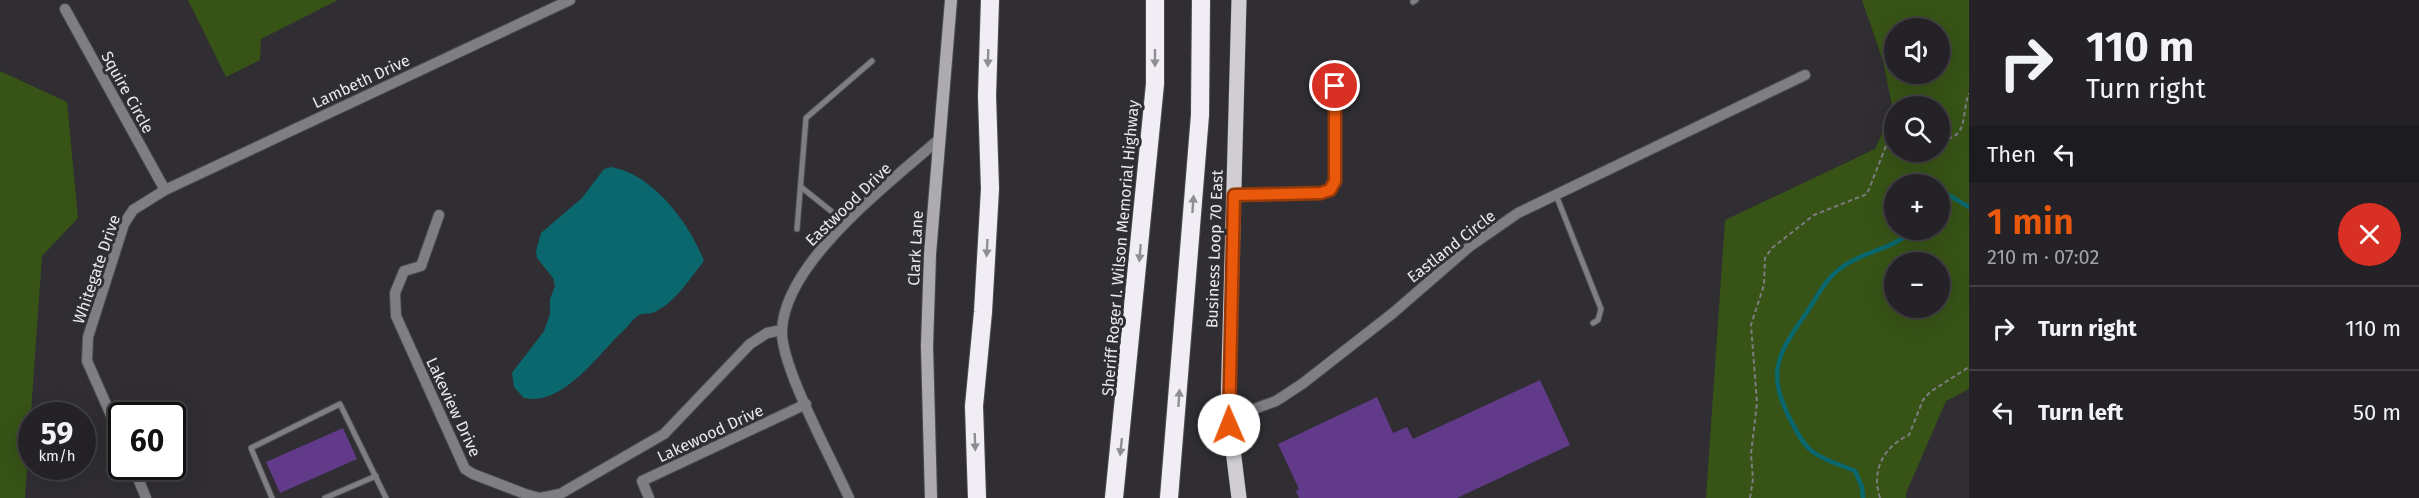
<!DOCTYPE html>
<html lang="en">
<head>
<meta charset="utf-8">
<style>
	body { margin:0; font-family:"Fira Sans",sans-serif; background:#302f32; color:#f1f3f6; height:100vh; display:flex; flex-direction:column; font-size:22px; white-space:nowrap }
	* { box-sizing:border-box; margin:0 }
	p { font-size:20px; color:#a3a4a7 }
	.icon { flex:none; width:33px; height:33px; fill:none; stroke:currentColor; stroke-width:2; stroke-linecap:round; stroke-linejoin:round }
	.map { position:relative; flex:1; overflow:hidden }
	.panel { display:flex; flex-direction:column; background:#242226; width:450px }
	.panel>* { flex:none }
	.top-card { background:#242226; color:#f1f3f6; overflow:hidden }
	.buttons { position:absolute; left:1884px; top:18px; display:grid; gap:12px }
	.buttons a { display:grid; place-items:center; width:66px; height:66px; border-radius:50%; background:#242226; box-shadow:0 6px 24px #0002,0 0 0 2px #413f43; font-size:30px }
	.speed { position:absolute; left:18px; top:402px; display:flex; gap:12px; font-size:30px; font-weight:700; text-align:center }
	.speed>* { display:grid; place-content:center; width:78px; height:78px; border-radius:50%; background:#242226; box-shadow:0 6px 24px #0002,0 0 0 2px #413f43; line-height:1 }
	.speed small { font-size:15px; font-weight:400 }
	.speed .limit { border:3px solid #111; border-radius:9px; background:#fff; color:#111 }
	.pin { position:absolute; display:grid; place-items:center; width:51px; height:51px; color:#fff; margin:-26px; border:3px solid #fff; border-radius:50%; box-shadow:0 2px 6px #0007 }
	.me { position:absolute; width:66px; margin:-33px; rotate:359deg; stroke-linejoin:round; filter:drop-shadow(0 0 4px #0008) }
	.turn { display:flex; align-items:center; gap:21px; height:126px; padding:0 18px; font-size:27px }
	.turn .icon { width:78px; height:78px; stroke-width:2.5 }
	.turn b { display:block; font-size:42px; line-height:51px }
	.then { display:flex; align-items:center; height:57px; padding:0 18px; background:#0003; gap:12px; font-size:22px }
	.round { display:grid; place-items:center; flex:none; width:63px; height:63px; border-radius:32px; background:#302f32 }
	.headline { display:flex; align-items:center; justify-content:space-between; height:102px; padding:0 18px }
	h1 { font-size:36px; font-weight:600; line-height:45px; color:#ea580c }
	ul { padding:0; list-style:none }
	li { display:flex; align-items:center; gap:18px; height:84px; padding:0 18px; border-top:2px solid #413f43 }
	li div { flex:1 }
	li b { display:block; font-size:22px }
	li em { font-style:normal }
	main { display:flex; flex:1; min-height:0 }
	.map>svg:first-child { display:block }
</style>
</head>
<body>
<main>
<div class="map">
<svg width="1969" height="498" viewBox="0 0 1969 498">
	<rect width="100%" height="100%" fill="#302e33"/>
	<!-- green -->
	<path fill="#375316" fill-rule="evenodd" d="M188,0H338L261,39L260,60L226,77Z
		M1862,0H1969V389L1946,401L1906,493V498H1706L1725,220L1875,149L1893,110L1883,61ZM1894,28H1940V74H1894ZM1894,106H1940V152H1894ZM1894,184H1940V230H1894ZM1894,262H1940V308H1894Z
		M0,71L67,102L78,218L42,256L25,498H0Z"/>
	<!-- water -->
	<path fill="#0a676d" d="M611,167C653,174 690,224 704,261C689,279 675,304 652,313C648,314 643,313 639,315C633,318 628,327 623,331C598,354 563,407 524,398L514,387L512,373L544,331L550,314V299L555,286L553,278L537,258L536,251L541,233L582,198L604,169Z"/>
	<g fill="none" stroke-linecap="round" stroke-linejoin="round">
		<!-- stream -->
		<path stroke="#0a676d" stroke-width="4.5" d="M1940,190L1969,207
			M1863,498L1862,487L1855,471C1841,465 1825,461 1813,452C1803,445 1798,433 1792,423C1767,375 1775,357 1805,315C1816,299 1825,279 1841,268C1862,251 1893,250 1913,230"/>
	</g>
	<!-- building -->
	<path fill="#613b8a" d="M1540,380L1570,445L1457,498H1299L1296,491L1299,489L1278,444L1377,397L1393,433L1407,427L1413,439Z
		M343,428L357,459L280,493L266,462Z"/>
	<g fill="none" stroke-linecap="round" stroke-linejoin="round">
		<defs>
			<path id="lane" d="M1413,2L1416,0
				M801,187L846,223
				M1235,195L1321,193L1330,190L1335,181V85
				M1556,195L1601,309L1598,320L1593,323
				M797,229L806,118L872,61
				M272,498L251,448L340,404L386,498
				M325,498L376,476"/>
			<path id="street" d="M65,9L165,190
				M439,215L421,266L404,271L395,293L396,316L465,469L473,474L525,494L540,498L560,494L664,434L750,344L767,333L782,330
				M1228,409H1254L1276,401L1302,384L1393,313L1469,247L1518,213L1805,75
				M122,440L87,361L88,337L124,224L133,210L165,190L570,0
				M133,466L146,498
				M649,498L642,481L806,404
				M849,498C833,461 780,366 782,330C785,261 890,183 938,140"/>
			<path id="secondary" d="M931,498L927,346L930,254L951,0"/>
			<path id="primary" d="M1239,0L1228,409L1239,498"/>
			<path id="highway" d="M977,498L974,406L983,312L990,189L987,96L990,0
				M1114,498L1155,84V0
				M1169,498L1200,115L1201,0"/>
		</defs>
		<!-- lane casing -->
		<use href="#lane" stroke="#4e4c51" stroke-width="7"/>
		<!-- street casing -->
		<use href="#street" stroke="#4e4c51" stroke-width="12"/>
		<!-- secondary casing -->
		<use href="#secondary" stroke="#4e4c51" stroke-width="14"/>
		<!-- primary casing -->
		<use href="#primary" stroke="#4e4c51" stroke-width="16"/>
		<!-- highway casing -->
		<use href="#highway" stroke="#4e4c51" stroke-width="20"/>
		<!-- path -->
		<path stroke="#7e7c80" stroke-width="2" stroke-dasharray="4.5 3" stroke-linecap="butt" d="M1940,139C1969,140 1961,114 1969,93
			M1750,498L1753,479L1751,454L1757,403L1751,325L1764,285L1765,258L1772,248L1814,215L1867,194L1886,146L1894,135
			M1880,498C1871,471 1883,447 1909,435L1923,400L1930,392L1969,367"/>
		<!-- lane -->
		<use href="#lane" stroke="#7f7e81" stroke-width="5"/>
		<!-- street -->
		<use href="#street" stroke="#7f7e81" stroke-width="10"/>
		<!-- secondary -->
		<use href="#secondary" stroke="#adabaf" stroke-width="12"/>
		<!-- primary -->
		<use href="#primary" stroke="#d0ced3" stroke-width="15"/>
		<!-- highway -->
		<use href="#highway" stroke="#f0edf4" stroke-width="18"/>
	</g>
	<!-- one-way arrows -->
	<defs><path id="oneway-solid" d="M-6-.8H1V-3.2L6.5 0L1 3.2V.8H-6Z" transform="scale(1.5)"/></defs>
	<g fill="#908e94">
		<use href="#oneway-solid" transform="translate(988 58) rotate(92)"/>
		<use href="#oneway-solid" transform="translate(1155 58) rotate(90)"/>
		<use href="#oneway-solid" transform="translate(1193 204) rotate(-86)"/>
		<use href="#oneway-solid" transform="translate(987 248) rotate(93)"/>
		<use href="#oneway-solid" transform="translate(1140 253) rotate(95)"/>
		<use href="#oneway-solid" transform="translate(1179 398) rotate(-86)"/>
		<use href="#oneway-solid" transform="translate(975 442) rotate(88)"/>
		<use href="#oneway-solid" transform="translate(1121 447) rotate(96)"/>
	</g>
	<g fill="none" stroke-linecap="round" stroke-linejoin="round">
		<defs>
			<path id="route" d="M1229,425L1234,195L1321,193L1330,190L1335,181V86"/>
		</defs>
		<!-- route casing -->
		<use href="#route" stroke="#983908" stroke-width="15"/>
		<!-- route -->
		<use href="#route" stroke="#ea580c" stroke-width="10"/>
	</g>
	<g text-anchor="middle" stroke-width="6" stroke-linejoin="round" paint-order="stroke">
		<!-- street labels -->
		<g font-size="16" fill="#eae9ec" stroke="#302e33">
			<text transform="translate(361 81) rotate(-25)" y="6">Lambeth Drive</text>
			<text transform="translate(128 92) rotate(61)" y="6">Squire Circle</text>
			<text transform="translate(848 204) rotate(-44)" y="6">Eastwood Drive</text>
			<text transform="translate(1451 246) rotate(-38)" y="6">Eastland Circle</text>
			<text transform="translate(915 248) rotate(-87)" y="6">Clark Lane</text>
			<text transform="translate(1120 248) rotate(-85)" y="6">Sheriff Roger I. Wilson Memorial Highway</text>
			<text transform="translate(1214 249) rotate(-88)" y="6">Business Loop 70 East</text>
			<text transform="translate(96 269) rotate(-71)" y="6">Whitegate Drive</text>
			<text transform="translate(454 407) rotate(65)" y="6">Lakeview Drive</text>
			<text transform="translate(710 433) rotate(-25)" y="6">Lakewood Drive</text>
		</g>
	</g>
</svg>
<div class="buttons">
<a><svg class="icon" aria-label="sound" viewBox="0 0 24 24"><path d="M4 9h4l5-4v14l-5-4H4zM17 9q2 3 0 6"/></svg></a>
<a><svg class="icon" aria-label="search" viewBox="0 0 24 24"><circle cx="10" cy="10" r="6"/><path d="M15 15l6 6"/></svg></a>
<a>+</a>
<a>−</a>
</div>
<div class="speed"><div>59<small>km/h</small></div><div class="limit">60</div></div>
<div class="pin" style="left:1335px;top:86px;background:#d93025"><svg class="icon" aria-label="arrive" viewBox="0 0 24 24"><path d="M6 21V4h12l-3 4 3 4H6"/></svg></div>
<svg class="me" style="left:1229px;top:425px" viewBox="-20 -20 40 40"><circle r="19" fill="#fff"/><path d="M0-13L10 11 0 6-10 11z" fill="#ea580c"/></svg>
</div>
<section class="panel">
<div class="top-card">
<div class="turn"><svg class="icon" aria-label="right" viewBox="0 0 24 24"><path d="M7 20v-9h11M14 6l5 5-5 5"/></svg><div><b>110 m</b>Turn right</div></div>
<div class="then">Then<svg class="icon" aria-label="left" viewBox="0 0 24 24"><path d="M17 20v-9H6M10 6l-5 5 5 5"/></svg></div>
</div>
<div class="headline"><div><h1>1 min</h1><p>210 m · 07:02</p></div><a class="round" style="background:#d93025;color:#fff"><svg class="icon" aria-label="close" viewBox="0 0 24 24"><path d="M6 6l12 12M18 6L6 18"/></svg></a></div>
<ul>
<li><svg class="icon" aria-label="right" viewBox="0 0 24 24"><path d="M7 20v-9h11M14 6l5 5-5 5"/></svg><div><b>Turn right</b></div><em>110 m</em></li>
<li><svg class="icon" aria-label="left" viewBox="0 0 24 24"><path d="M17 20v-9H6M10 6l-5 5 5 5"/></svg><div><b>Turn left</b></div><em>50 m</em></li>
</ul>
</section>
</main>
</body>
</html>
